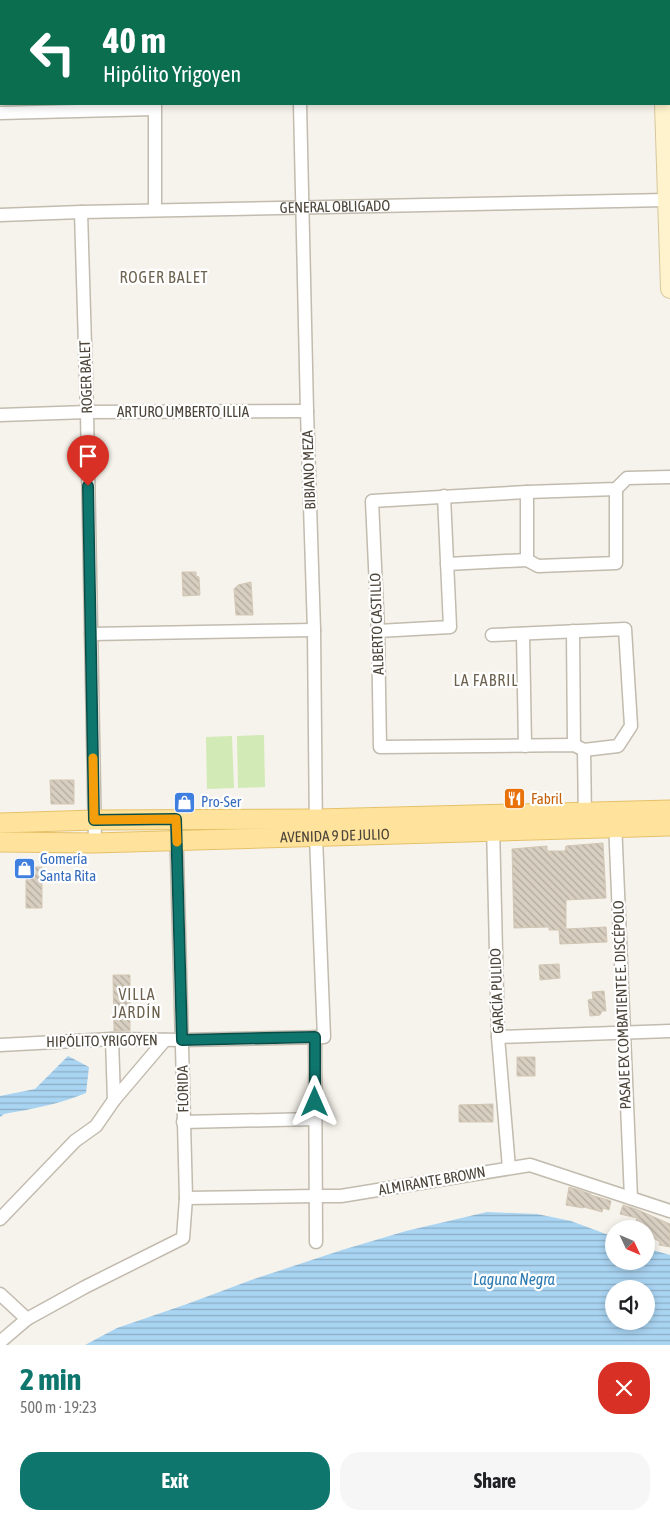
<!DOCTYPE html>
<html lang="en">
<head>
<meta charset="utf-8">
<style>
	body { margin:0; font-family:"Asap Condensed",sans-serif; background:#f6f6f6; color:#202124; height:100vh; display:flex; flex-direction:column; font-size:19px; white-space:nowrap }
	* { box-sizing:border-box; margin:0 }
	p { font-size:16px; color:#757577 }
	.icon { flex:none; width:28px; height:28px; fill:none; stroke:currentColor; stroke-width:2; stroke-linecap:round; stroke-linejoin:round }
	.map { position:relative; height:1345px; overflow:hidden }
	.panel { display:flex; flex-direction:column; background:#fff; flex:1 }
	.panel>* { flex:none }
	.hud { position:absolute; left:0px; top:0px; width:670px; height:105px; box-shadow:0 2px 8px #0003; background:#0b6e4f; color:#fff; overflow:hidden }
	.needle { width:32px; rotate:134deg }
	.fabs { position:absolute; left:605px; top:1220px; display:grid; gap:10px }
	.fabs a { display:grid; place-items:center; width:50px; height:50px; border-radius:50%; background:#fff; box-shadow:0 2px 8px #0003; font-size:25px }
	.pin { position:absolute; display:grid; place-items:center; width:42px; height:42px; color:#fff; margin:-51px -21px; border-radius:50% 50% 50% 0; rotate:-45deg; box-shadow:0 0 5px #0007 }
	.pin .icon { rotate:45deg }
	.me { position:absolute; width:55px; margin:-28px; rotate:0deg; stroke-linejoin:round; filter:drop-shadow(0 0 4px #0008) }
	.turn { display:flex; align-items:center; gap:18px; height:105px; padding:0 20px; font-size:22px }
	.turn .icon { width:65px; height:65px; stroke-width:2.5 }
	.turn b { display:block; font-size:35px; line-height:42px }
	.round { display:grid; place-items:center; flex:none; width:52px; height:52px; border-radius:20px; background:#f6f6f6 }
	.summary { display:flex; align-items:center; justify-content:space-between; height:85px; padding:0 20px }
	h1 { font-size:30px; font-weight:700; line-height:38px; color:#0f766e }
	.action { display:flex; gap:10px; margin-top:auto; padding:10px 20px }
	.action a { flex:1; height:58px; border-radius:20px; background:#0f766e; color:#fff; font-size:20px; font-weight:700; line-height:58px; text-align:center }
	.action a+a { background:#f6f6f6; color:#202124 }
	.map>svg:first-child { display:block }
</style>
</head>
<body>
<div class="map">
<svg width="670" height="1345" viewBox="0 0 670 1345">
	<defs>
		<pattern id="water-rules" width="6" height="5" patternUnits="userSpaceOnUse" patternTransform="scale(1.25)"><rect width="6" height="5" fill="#a9d4f2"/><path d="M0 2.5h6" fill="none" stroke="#8caec5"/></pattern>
		<pattern id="building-back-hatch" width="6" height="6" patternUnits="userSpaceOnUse" patternTransform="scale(1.25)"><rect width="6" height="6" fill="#d8cfc1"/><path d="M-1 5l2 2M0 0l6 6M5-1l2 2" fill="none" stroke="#b1aa9e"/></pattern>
	</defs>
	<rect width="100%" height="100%" fill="#f6f3ec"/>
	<!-- grass -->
	<path fill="#d2eab5" d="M264,735L265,787L238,788L237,736Z
		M232,736L234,788L207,789L206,737Z"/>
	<!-- water -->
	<path fill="url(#water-rules)" fill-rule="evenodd" d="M68,1056L89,1067L86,1093C60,1104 32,1109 4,1114L0,1117V1096L35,1089Z
		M487,1212L537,1214L571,1221L614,1237V1261H646V1248L670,1255V1345H85L117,1328L187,1304L254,1279L342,1250L406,1231ZM614,1289H646V1321H614Z"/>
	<!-- building -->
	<path fill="url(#building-back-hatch)" stroke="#d3c7b4" d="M182,572H196V576L199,577L200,595L183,596Z
		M251,582L253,615H236L234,589L238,585Z
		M50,780H74V804H51Z
		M603,843L606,898L566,900V929L606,927L607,942L560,944L559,930H549V927L514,928L512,849L547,846V851H565L566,846Z
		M26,867H42V908H26Z
		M559,964L560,978L540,980L539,965Z
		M113,975H130V1031H114Z
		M604,991L606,1011H602L600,1015L590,1016L588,1000L593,999L592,992Z
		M517,1057H535V1076H517Z
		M493,1104V1122H459V1105Z
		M569,1187L591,1194V1195L611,1201L609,1210L603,1208L602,1212L584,1207L583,1208L566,1205Z
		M623,1205L636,1209L670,1224V1247L659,1245L660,1242L652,1237L646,1238V1229L634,1227L637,1218L620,1214Z"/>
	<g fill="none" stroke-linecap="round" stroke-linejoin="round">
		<defs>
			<g id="street">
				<path d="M51,0V1"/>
				<path d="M155,1V0"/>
				<path d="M300,1V0"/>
				<path d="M464,1L547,0"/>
				<path d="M0,12H1"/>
				<path d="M155,104V210"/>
				<path d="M0,113L154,109"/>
				<path d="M81,212L87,412L95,843"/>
				<path id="s1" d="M0,215L81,212L666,200"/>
				<path d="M0,415L87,412L307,411"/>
				<path d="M527,560V492"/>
				<path d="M447,564L527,560L538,566L616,563V489"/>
				<path d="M378,631L450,627L444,496"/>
				<path d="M573,631L574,745"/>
				<path d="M91,634L314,630"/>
				<path d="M523,634L525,746"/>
				<path d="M492,635L625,629L631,726L618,746L584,750L574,745L380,747L378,631L372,501L527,492L616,489L627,478L670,477"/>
				<path d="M584,750L585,819"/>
				<path d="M615,822L631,1198"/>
				<path d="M493,825L498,1037L509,1168"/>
				<path d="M315,1037L316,1242"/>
				<path d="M498,1037L670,1031"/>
				<path d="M112,1039L114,1100"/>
				<path d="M0,1045L112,1039L182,1040L324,1037L316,837L314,630L307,411L300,104"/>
				<path d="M183,1122L315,1119"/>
				<path d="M186,1198L316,1196H341L530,1165L670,1211"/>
				<path d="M0,1219L75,1141L96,1126L114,1100L165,1040"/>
				<path d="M0,1294L27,1319"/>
				<path d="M0,1342L27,1319L85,1287L183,1238L186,1198L176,819"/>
			</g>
			<path id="secondary" d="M661,0V1
				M664,104L670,289"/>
			<g id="primary">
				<path d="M0,823L94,820L317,819L670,810"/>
				<path id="s2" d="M0,842L95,843L670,826"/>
			</g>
		</defs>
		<!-- street casing -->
		<use href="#street" stroke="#c2bbae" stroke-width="15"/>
		<!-- secondary casing -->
		<use href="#secondary" stroke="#d6c79b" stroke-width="20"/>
		<!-- primary casing -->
		<use href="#primary" stroke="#e6c16a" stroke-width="21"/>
		<!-- street -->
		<use href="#street" stroke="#fff" stroke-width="12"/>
		<!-- secondary -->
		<use href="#secondary" stroke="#fff3cd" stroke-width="18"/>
		<!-- primary -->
		<use href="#primary" stroke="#ffe39c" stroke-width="19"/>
	</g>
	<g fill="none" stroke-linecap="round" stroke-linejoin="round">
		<defs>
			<path id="route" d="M88,486L94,820L176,819L182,1040L315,1037V1102"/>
		</defs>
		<!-- route casing -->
		<use href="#route" stroke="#0a4d48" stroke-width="12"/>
		<!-- route -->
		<use href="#route" stroke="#0f766e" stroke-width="9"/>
		<!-- slow -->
		<path stroke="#f59e0b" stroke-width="9" d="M93,758L94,820L176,819L177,842"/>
	</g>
	<!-- icons -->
	<defs>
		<symbol id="restaurant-square" viewBox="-11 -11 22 22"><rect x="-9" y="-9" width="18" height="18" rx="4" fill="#e8710a" stroke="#fff"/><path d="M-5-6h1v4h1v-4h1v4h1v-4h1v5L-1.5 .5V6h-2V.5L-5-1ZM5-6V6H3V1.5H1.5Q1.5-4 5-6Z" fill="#fff"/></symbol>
		<symbol id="shop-square" viewBox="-11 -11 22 22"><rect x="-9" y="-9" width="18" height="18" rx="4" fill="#3f7fe0" stroke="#fff"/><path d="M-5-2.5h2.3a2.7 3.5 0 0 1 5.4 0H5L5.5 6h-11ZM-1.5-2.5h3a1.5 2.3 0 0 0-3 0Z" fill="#fff"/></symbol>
	</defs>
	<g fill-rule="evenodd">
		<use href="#restaurant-square" x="502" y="786" width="25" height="25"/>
		<use href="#shop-square" x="172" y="790" width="25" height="25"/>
		<use href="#shop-square" x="12" y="856" width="25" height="25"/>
	</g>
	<g text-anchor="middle" stroke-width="4.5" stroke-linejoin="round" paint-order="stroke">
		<!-- street labels -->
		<g font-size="15" fill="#4b4439" stroke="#fff">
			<text dy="5" stroke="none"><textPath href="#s1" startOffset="335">GENERAL OBLIGADO</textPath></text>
			<text transform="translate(86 377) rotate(-92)" y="5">ROGER BALET</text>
			<text x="183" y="417">ARTURO UMBERTO ILLIA</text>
			<text transform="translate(309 470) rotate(-92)" y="5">BIBIANO MEZA</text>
			<text transform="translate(377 624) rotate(-92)" y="5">ALBERTO CASTILLO</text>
			<text dy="5" stroke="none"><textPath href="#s2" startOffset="335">AVENIDA 9 DE JULIO</textPath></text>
			<text transform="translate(497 991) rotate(-92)" y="5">GARCÍA PULIDO</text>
			<text transform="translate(622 1005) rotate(-92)" y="5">PASAJE EX COMBATIENTE E. DISCÉPOLO</text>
			<text transform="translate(102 1041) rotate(-1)" y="5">HIPÓLITO YRIGOYEN</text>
			<text transform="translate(183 1089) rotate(-91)" y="5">FLORIDA</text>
			<text transform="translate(432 1181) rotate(-10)" y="5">ALMIRANTE BROWN</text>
		</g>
		<!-- food labels -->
		<g font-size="15" fill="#c56008" stroke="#fff" text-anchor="start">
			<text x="531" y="804">Fabril</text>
		</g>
		<!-- shop labels -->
		<g font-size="15" fill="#366cbe" stroke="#fff" text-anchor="start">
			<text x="201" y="807">Pro-Ser</text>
			<text x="40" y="864">Gomería<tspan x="40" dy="17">Santa Rita</tspan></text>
		</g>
		<!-- neighbourhood labels -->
		<g font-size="16" letter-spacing="1" fill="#6e6250" stroke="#fff">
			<text x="164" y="283">ROGER BALET</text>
			<text x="486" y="686">LA FABRIL</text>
			<text x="137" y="1000">VILLA<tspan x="137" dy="18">JARDÍN</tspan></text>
		</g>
		<!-- water labels -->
		<g font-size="16" font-style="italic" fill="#2e7ab2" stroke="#fff">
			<text x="514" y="1285">Laguna Negra</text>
		</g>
	</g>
</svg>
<div class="fabs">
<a><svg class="needle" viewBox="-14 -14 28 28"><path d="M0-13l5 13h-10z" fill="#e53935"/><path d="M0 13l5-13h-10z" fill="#757577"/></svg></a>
<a><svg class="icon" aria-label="sound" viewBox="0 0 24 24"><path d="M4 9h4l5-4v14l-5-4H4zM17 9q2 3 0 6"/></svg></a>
</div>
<div class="pin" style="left:88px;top:486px;background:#d93025"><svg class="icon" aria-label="arrive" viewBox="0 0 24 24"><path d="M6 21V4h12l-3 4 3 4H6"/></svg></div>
<svg class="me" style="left:315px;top:1102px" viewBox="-20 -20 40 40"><path d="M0-17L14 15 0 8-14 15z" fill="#0f766e" stroke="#fff" stroke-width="4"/></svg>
<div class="hud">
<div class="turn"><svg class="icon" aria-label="left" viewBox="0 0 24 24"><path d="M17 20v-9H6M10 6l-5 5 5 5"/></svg><div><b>40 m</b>Hipólito Yrigoyen</div></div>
</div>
</div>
<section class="panel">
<div class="summary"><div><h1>2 min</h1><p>500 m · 19:23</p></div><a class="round" style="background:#d93025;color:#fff"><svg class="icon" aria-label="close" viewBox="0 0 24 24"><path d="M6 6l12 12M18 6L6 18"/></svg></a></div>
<div class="action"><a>Exit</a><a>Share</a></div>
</section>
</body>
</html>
